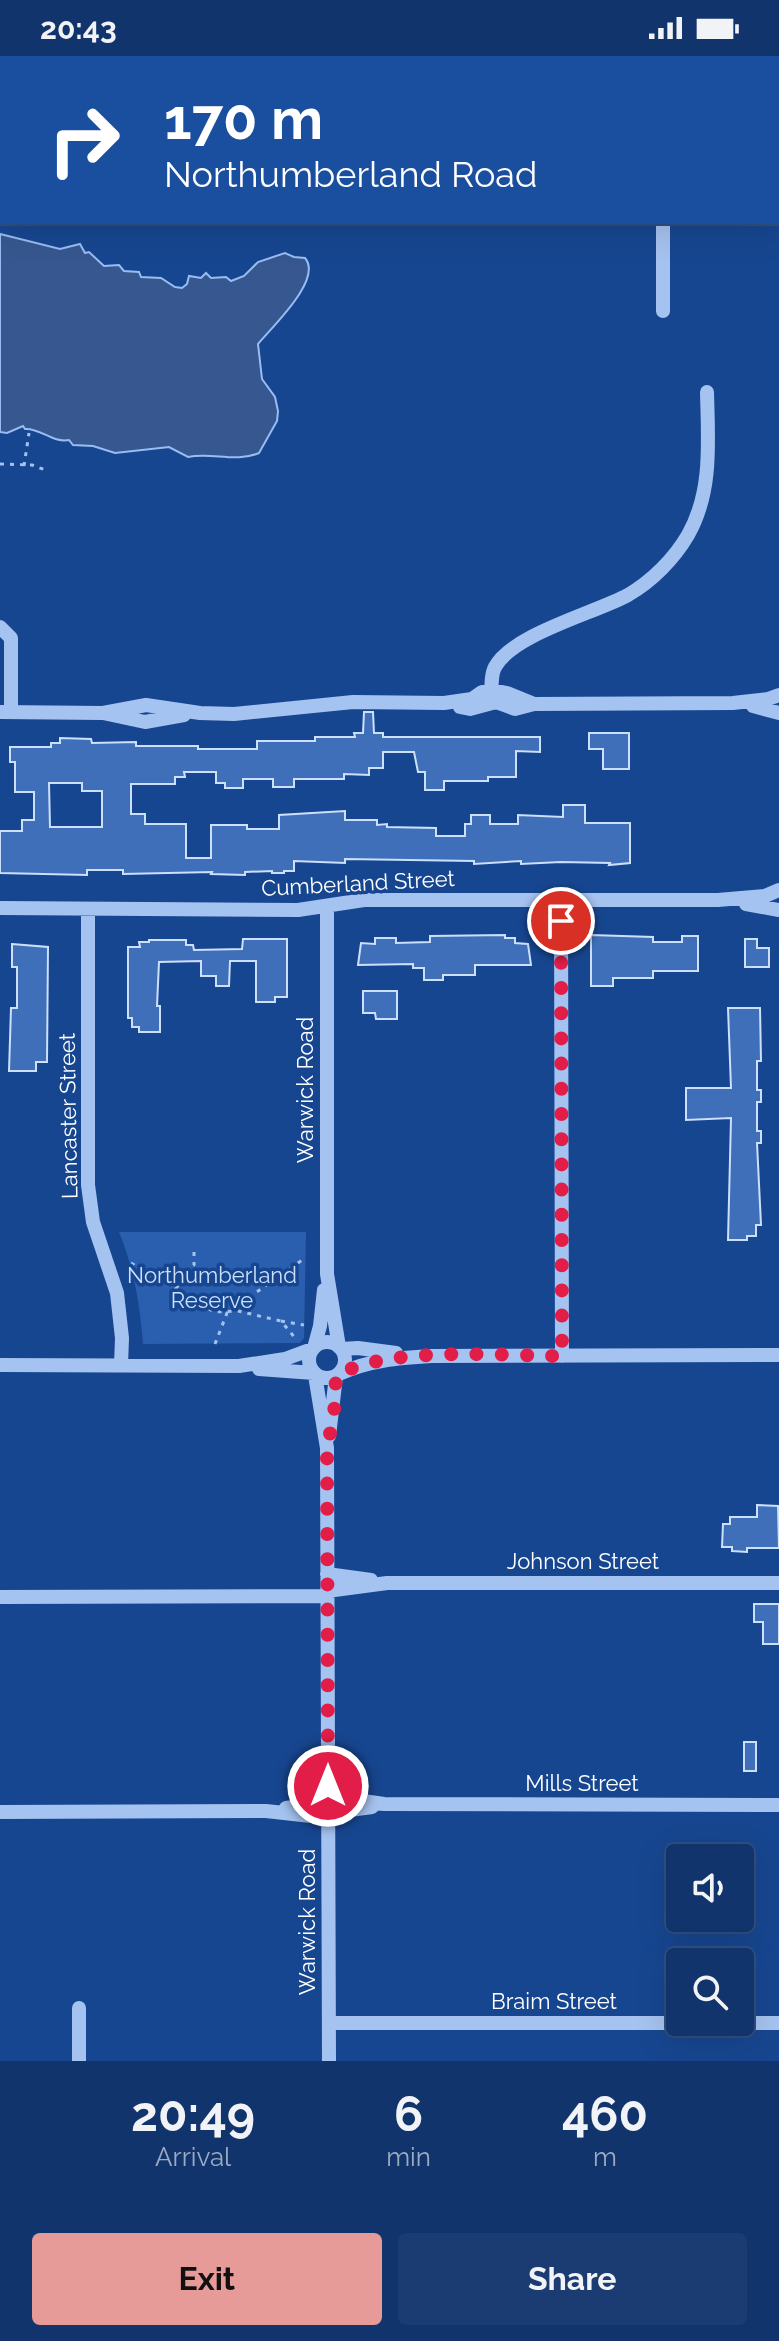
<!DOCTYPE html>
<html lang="en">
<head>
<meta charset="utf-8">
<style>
	body { margin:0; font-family:Raleway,sans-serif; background:#1a3c72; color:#f1f3f6; height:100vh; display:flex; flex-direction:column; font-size:30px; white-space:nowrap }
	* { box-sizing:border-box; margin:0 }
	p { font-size:26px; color:#9caac2 }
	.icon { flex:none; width:44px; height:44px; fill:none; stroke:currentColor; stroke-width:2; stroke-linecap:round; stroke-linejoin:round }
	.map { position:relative; height:2005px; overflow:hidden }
	.details { display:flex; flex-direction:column; background:#11346c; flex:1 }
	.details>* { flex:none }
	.guide { position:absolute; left:0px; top:0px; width:780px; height:168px; box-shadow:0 8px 32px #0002,0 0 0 2px #304f7f; background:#1a4fa0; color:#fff; overflow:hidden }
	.tools { position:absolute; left:666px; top:1788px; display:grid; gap:16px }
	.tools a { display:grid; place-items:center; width:88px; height:88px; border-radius:8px; background:#11346c; box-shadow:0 8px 32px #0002,0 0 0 2px #304f7f; font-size:40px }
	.pin { position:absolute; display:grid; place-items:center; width:68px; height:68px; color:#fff; margin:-34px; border:4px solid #fff; border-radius:50%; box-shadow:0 2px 8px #0007 }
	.me { position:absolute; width:88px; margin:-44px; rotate:0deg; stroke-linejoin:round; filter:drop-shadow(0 0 6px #0008) }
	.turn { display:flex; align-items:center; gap:28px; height:168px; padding:0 32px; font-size:36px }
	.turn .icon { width:104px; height:104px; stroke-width:2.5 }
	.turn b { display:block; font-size:56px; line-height:68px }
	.eta { display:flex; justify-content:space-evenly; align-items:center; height:136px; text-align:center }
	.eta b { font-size:48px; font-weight:700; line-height:56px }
	.button { display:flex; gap:16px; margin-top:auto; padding:16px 32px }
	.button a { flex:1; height:92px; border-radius:8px; background:#e69b98; color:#111; font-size:32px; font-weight:700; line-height:92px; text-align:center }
	.button a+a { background:#1a3c72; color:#f1f3f6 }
	.status { display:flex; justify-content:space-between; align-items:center; height:56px; padding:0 40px; background:#11346c; direction:ltr }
	.status svg { height:22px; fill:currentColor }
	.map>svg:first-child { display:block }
</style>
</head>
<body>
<div class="status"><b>20:43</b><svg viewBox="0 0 49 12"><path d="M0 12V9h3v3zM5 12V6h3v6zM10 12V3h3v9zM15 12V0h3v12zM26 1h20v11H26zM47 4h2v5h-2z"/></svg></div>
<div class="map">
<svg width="779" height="2005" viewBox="0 0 779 2005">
	<rect width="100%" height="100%" fill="#174690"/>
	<!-- green -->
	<path fill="#2a5eaf" d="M119,1176H306L304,1282L300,1287L143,1288C140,1249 134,1213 119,1176Z"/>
	<!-- water -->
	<path fill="#36578f" stroke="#98bdf2" stroke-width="2" d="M0,178L60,193L80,188L85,197L89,196L104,210L119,209L124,215L139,216L141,221L161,222L175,231L182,232L187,228L189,220L201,222L206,217L211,222L226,221L231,225L244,220L258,206L285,197L294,201L305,202C323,223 273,270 258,288L262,323L275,341L278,355L277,365L259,397C236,407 212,396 188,401L169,391L115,397L93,390L73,389L69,384C52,387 41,372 25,373L23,370L7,377L0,376Z"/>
	<!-- building -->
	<path fill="#406fb9" stroke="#ccdffb" stroke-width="2" fill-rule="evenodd" d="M364,656H373L374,677H383V681H540V696L516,695V721H488V725H444V734H425V716H418L414,696H383V712H369V719L344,718V723H294V731H273V723H243V732H225V727H216V716H184L185,721H175V728H131V758H145V768H186V802H211V769H247V773H279V759L345,755V764H377V769L387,768V771L436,772V780H465V768H471V759H490V768H518V759L563,761V749H585V767H630V807L609,809L610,807L561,806L521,808V805L474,808V805L345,803V807L294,805V815H284V817H272V815L245,816V819L211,818L212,816L123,818V814H87V819L0,817V775H22V764H34V736H15V706H10V691H51V687H60V682L91,683L92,687L136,686V690H198V693H257V685H315V681H355L354,677H363ZM49,727H82V735H102V771H50Z
		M589,677H629V713H603V693H589Z
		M505,879V882H515V887L528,888L531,909H475V919H443V924H424V912H413V908L358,909L361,887L375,888V882H396V887L430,886V880Z
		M591,879L653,881V886H682V880H698V915H653V922H613V930H591Z
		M243,883H287V941H275V946H256V905H230L229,930H216V920H201V905L159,906L157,950H160V976H139V971H132V962H128V891H140L139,886H149V884H186V889H193L194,894L242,893Z
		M745,883H757V892H769V911H745Z
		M12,888L48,891L47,1006H36V1015H9L11,952H17V911H12Z
		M363,935H397V963H376L375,957H363Z
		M728,952H760L761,1005H757V1034H761V1046H757V1075H761V1087H757L761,1169H756V1180H747V1184H728L731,1062L686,1064V1032H731Z
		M757,1449L778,1450L779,1492H747V1496L732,1495V1491H722L723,1468H730V1461H757Z
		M754,1548H779V1588H763V1566H754Z
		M744,1686H756V1715H744Z"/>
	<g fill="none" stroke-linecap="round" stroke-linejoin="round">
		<!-- path -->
		<path stroke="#a5c3f0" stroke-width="3" stroke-dasharray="4 6" stroke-linecap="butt" d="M0,408L32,409L48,415
			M24,410L29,377
			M131,1207L214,1256L238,1255L281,1265L296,1283
			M176,1233L188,1212L194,1209V1193
			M281,1265L304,1269
			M215,1288L227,1257L305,1202"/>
		<!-- minor -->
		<path stroke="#a5c3f0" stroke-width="14" d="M778,98L779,97
			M778,111L779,115
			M663,255V166
			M0,571L11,582V656
			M491,647C492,636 490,620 495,611C513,578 595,557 628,539C652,525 674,503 688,479C713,435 708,384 707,336
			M753,650L779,657
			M460,651L470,653L496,646L515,653L534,648L733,647L768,643L779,639
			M0,656L103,657L145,666L184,659
			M103,657L146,649L200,657L234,658L353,646L444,647L472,643L482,636L492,634L507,637L534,648
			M561,842L562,1300
			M746,848L779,854
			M327,850V1218L339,1291
			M0,852L298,854L364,844H718L765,840L779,834
			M88,853V1129L93,1166L117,1237L122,1282L121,1309
			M309 1304a18 18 0 1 1 36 0a18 18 0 1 1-36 0Z
			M314,1292L320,1270L324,1234
			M341,1293L358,1292L396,1297
			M0,1309L239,1310L285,1303L312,1293
			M259,1313L314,1317
			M339,1318C369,1304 399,1302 432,1300L779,1299
			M315,1319L327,1392L329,2005
			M329,1380L336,1320
			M327,1518L371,1524
			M327,1535L387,1527H779
			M0,1541L327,1540
			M328,1740L384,1748L779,1749
			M286,1752L328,1746
			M0,1756L266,1755L329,1762
			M328,1757L372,1751
			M79,1952V2005
			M329,1967H779"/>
	</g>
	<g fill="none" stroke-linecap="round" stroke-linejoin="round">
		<!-- route -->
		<path stroke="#e11d48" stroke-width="14" stroke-dasharray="0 25.2" d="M328,1730L327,1392L334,1359L336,1320C388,1289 500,1300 562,1300L561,865"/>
	</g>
	<g text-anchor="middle" stroke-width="7" stroke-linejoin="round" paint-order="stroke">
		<!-- street labels -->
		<g font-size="22" fill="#fff" stroke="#174690">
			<text transform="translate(358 827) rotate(-3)" y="8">Cumberland Street</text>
			<text transform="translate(305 1034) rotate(-90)" y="8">Warwick Road</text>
			<text transform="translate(68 1060) rotate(-91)" y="8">Lancaster Street</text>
			<text x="583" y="1513">Johnson Street</text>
			<text x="582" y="1735">Mills Street</text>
			<text transform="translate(307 1866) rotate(-90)" y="8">Warwick Road</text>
			<text x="554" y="1953">Braim Street</text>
		</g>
		<!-- park labels -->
		<g font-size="22" fill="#ccdffb" stroke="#174690">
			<text x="212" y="1227">Northumberland<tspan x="212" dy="25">Reserve</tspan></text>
		</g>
	</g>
</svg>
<div class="tools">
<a><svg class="icon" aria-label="sound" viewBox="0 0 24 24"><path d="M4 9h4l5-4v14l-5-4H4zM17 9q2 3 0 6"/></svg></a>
<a><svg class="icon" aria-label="search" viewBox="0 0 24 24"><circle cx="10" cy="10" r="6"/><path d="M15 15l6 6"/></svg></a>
</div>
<div class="pin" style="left:561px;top:865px;background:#d93025"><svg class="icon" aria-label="arrive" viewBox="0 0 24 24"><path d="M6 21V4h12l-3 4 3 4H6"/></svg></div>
<svg class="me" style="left:328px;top:1730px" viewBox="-20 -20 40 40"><circle r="17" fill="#e11d48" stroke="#fff" stroke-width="3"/><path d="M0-11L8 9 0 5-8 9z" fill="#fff"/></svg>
<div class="guide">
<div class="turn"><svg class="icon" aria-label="right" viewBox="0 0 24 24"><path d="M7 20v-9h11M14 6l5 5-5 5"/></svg><div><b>170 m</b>Northumberland Road</div></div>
</div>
</div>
<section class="details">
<div class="eta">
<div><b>20:49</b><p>Arrival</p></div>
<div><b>6</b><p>min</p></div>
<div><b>460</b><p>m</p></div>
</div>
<div class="button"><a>Exit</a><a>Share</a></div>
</section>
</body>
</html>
